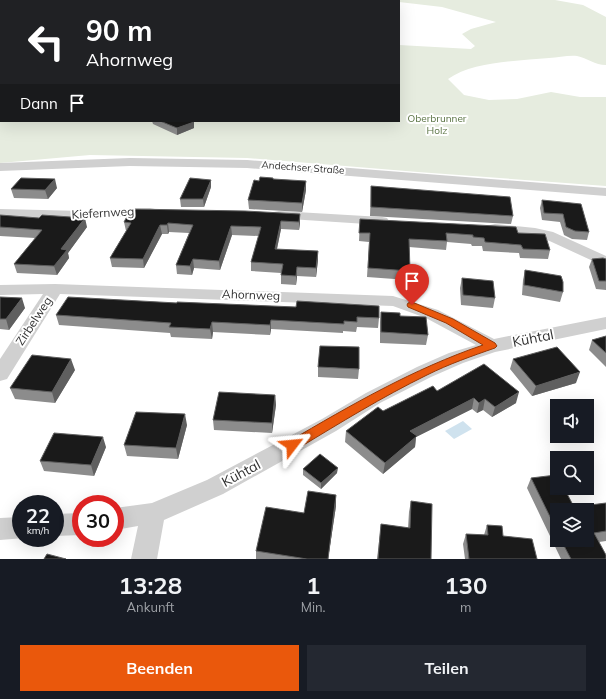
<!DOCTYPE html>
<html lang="de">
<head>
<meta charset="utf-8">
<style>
	body { margin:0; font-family:Mulish,sans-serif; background:#242831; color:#f1f3f6; height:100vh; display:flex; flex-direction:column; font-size:15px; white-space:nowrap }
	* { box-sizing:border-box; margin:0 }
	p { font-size:13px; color:#9ea1a6 }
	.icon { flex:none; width:22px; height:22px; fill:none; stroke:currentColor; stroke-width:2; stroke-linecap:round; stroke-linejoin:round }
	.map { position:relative; height:559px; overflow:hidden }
	.details { display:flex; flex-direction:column; background:#171b24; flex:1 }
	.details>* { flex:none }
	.banner { position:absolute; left:0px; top:0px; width:400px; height:122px; box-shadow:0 4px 16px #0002; background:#202124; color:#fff; overflow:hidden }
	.fabs { position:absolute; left:550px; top:399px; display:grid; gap:8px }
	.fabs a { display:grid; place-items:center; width:44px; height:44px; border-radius:0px; background:#171b24; box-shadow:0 4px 16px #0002; font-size:20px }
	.speed { position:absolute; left:12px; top:495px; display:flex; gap:8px; font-size:20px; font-weight:700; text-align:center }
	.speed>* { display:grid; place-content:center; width:52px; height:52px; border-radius:50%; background:#171b24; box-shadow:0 4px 16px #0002; line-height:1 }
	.speed small { font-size:10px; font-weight:400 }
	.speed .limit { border:6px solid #d22; background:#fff; color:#111 }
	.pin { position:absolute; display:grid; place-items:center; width:34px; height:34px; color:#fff; margin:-41px -17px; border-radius:50% 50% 50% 0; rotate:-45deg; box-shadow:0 0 4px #0007 }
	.pin .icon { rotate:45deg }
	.me { position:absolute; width:44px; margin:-22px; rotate:61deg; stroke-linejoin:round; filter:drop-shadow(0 0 3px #0008) }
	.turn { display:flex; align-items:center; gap:14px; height:84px; padding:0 20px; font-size:18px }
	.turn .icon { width:52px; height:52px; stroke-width:2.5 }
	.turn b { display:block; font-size:28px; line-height:34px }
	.then { display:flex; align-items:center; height:38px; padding:0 20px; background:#0003; gap:8px; font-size:15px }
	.eta { display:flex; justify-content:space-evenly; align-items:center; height:68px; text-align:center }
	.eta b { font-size:24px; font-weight:700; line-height:28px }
	.primary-button { display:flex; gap:8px; margin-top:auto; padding:8px 20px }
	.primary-button a { flex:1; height:46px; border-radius:0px; background:#ea580c; color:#fff; font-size:16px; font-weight:700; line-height:46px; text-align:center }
	.primary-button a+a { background:#242831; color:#f1f3f6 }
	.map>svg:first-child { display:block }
</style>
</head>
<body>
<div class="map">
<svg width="606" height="559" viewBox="0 0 606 559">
	<rect width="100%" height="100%" fill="#fff"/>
	<!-- green -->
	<path fill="#e6ecdf" d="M0,0H357L1,1V121H399V45L471,49L475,46L462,34L471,29L496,22L442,7L399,2V1L374,0H555L583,5L606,17V65C595,65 587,58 577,56C568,55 558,58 549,58C518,61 473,61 448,79L464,95L489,100L517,99L551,92L580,97H606V186L418,172L247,158L90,155L0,163Z"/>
	<!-- water -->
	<path fill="#cfe2ee" d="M463,421L472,429L454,439L445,431Z"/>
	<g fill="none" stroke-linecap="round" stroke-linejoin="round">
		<!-- minor -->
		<path fill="#d0d0d0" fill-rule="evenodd" d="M130,158L247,160L606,188V196L247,168L130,166L0,171V163Z
			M150,208L155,209L157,212L155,215L84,219L0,217V209L84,211Z
			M279,211L382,217L387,218L389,221L387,224L382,225L274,218L272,215L274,212Z
			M495,224L535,228L553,232L606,256V267L543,238L490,231L488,228L490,225Z
			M55,284L393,296L438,310L494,339L606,317V329L495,352L463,363L431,377L380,403L336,431L223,494L164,520L157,559H131L138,526L115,530V508L152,503L207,480L322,419L366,393L417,367L449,353L476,345L426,318L393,306L60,294L7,379L0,381V359L43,294L0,295V285Z
			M81,513V535L55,536V514Z
			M21,517V538H24L0,540V518Z"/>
	</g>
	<!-- wall -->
	<path fill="#8c8c8c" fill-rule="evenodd" d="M152,121H192L194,128L177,135L153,124Z
		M273,179L306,190L302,212L249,209L248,200L259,181Z
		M371,186L513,216L511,224L370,216Z
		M211,187L204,207H181L180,199Z
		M57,188L48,199L14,198L11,189Z
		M542,200L589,232L587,240L572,239L564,235L560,222L542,220L540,208Z
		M300,214V223L299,230L281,229L277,249L318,260L316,277L297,276L296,285L281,284V273L251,271V262L259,236L232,235L220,270L194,268L192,275L177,274L176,265L189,233L169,232L168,234H162L144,268L112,267L110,258L126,231L124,222Z
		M0,215L87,227L68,253L69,258L57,275L17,273L14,264L35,238L0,236Z
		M360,219L518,233L550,250L548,259L520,258L519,253L483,251L482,246H472L471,244L447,242L446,250L409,247L410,271L408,280L367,277L369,242L359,241Z
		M592,259H606V290L596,289L589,267Z
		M525,270L563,292L560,302L522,295L523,280Z
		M462,278L495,298L493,308L461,305L460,288Z
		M0,297L25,308L9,330L0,329Z
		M177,303L379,318L378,328L357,327L356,332L343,331V333L271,329L270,335L213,332L212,339L171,337L170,333L59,325L56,315Z
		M381,312L400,316L428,335L426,345L380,343V322Z
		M606,336V367L589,350L592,340Z
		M513,359L576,383L532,396L510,369Z
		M318,367L359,369L358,379L318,377Z
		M75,370L55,403L15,399L10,388Z
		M437,391L516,403L492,417L483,410L477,413L472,409L416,437L415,447L383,474L345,442L346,431L383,411Z
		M275,395L276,405L272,433L214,430L213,420Z
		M187,425L178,459L127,456L124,445Z
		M106,447L94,476L44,471L40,461Z
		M303,469L337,473L321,489L303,475Z
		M531,478L574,507L606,503V541L599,542L606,559H561L527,488ZM557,510L587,540H557Z
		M336,495V506L328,559H256V551Z
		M411,501L431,559H377L381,524L408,528L409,512Z
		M487,525L503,536L537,559H465L463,544L466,534L484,535Z"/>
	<!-- shaded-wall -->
	<path fill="#5f5f5f" d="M194,122V128L177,135V128Z
		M55,179L57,188L48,199L45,190Z
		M211,180V187L204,207L203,199Z
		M306,181V190L302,212V203Z
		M300,214V223L299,230V222Z
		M85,218L87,227L68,253L69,258L57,275L54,266L61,249Z
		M281,221V229L275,258V249Z
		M168,223L169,232L168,234L167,225Z
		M160,225L162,234L144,268L143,259Z
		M231,226L232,235L220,270L219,261Z
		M318,251V260L316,277V268Z
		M193,259L194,268L192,275L190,266Z
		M297,267V276L296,285V276Z
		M22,298L25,308L9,330L6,319Z
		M271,320V329L270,335V325Z
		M212,322L213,332L212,339L210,329Z
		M71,359L75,370L55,403L52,392Z
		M580,372L576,383L532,396L536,386Z
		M519,392L516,403L492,417L495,407Z
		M275,395L276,405L272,433V423Z
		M474,398L472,409L416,437L415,447L383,474L385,463L410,431Z
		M485,399L483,410L477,413L479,403Z
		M185,414L187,425L178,459L176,448Z
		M103,437L106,447L94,476L91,465Z
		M338,468L337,473L321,489V483Z
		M336,495V506L328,559Z"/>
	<!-- building -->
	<path fill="#1a1a1a" stroke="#5f5f5f" d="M160,121H192L194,122L177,128Z
		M260,177L273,178V179L306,181L302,203L248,200L254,180L259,181Z
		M21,178L55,179L45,190L11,189Z
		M190,178L211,180L203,199H180Z
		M371,186L510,197L513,216L371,207Z
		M542,200L581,204L589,232L575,231L566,227L563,214L544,213Z
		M131,209L245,211L300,214L299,222L281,221L275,249L318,251L316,268L297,267L296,276L281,275L283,264L251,262L261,227L231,226L219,261L193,259L190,266L176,265L193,225L168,223L167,225H160L143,259L110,258L131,223L124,222Z
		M0,215L39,218L42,215L85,218L61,249L67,250L54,266L14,264L42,230L0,227Z
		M360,219L516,227L518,233L545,234L550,250L523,249L521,245L485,242L484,238L473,237V235L446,233L447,241L409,239L410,271L368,268L370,233H359Z
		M603,258L606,259V281H599L592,259Z
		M525,270L561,276L563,282V292L524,285Z
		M462,278L493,281L495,298L463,295Z
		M0,297L22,298L6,319H0Z
		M68,297L177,303V302L296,307L297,301L379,306V318L357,317V322L344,321V324L271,320L270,325L212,322L210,329L169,327L171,323L56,315Z
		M381,312L400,313V316L426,317L428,335L381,332Z
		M606,336V353L592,340Z
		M320,346L359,347V369L318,367Z
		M557,347L580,372L536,386L513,359Z
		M32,355L71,359L52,392L10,388Z
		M484,364L519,392L495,407L485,399L479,403L474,398L410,431L417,436L385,463L346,431L378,407L383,411L433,386L437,391Z
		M219,392L275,395L272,423L213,420Z
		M136,412L185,414L176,448L124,445Z
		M54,433L103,437L91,465L40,461Z
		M320,454L338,468L321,483L303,469Z
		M556,475L557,488H564L574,507L606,503V531L594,533L606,555V559H571L561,540H587V510H557V531L531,478Z
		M308,491L336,495L328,559H307L256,551L266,507L304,513Z
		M411,501L432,504L431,559H378L381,524L410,528Z
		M487,525L502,526L503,536L532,539L537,559H469L466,534L488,535Z
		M47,554L66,559H44Z"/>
	<!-- route -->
	<path fill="#ea580c" stroke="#983908" d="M412,302L453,319L495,343L497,346L495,348C472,356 449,364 427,375C382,397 340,423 297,449L292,450L288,449L286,445L288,442C351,405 413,369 483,345L446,323L408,307L407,305L408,303Z"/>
	<g text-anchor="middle" stroke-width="4" stroke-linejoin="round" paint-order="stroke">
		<!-- far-park labels -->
		<g font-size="10" fill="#56703f" stroke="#fff">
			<text x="437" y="122">Oberbrunner<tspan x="437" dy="12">Holz</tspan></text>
		</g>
		<!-- far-street labels -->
		<g font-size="10" fill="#333" stroke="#fff">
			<text transform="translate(303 167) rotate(4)" y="4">Andechser Straße</text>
		</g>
		<!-- street labels -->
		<g font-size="12" fill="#333" stroke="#fff">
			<text transform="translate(103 213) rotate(-3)" y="4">Kiefernweg</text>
			<text transform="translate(251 295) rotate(2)" y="4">Ahornweg</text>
			<text transform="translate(34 321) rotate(-57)" y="4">Zirbelweg</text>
		</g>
		<!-- near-street labels -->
		<g font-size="14" fill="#333" stroke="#fff">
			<text transform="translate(533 338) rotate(-11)" y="5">Kühtal</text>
			<text transform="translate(241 473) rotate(-28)" y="5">Kühtal</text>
		</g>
	</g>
</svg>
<div class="fabs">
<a><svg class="icon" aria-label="sound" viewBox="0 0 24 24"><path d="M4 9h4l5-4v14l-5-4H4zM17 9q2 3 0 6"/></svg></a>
<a><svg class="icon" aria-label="search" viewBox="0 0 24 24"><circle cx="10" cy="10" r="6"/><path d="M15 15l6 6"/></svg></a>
<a><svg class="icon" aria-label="layers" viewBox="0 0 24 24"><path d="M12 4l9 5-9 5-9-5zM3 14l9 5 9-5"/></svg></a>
</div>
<div class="speed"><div>22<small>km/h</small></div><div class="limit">30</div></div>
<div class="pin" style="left:412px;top:305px;background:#d93025"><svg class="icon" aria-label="arrive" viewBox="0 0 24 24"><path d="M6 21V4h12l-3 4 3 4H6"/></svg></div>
<svg class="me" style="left:292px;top:445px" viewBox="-20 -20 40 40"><path d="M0-17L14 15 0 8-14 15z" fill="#ea580c" stroke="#fff" stroke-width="4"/></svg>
<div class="banner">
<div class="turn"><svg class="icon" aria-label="left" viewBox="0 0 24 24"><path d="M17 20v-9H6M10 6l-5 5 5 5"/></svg><div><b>90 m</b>Ahornweg</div></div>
<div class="then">Dann<svg class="icon" aria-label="arrive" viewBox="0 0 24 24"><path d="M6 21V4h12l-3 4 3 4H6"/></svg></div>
</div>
</div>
<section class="details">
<div class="eta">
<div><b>13:28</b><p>Ankunft</p></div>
<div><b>1</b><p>Min.</p></div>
<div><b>130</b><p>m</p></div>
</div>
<div class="primary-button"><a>Beenden</a><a>Teilen</a></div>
</section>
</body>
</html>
